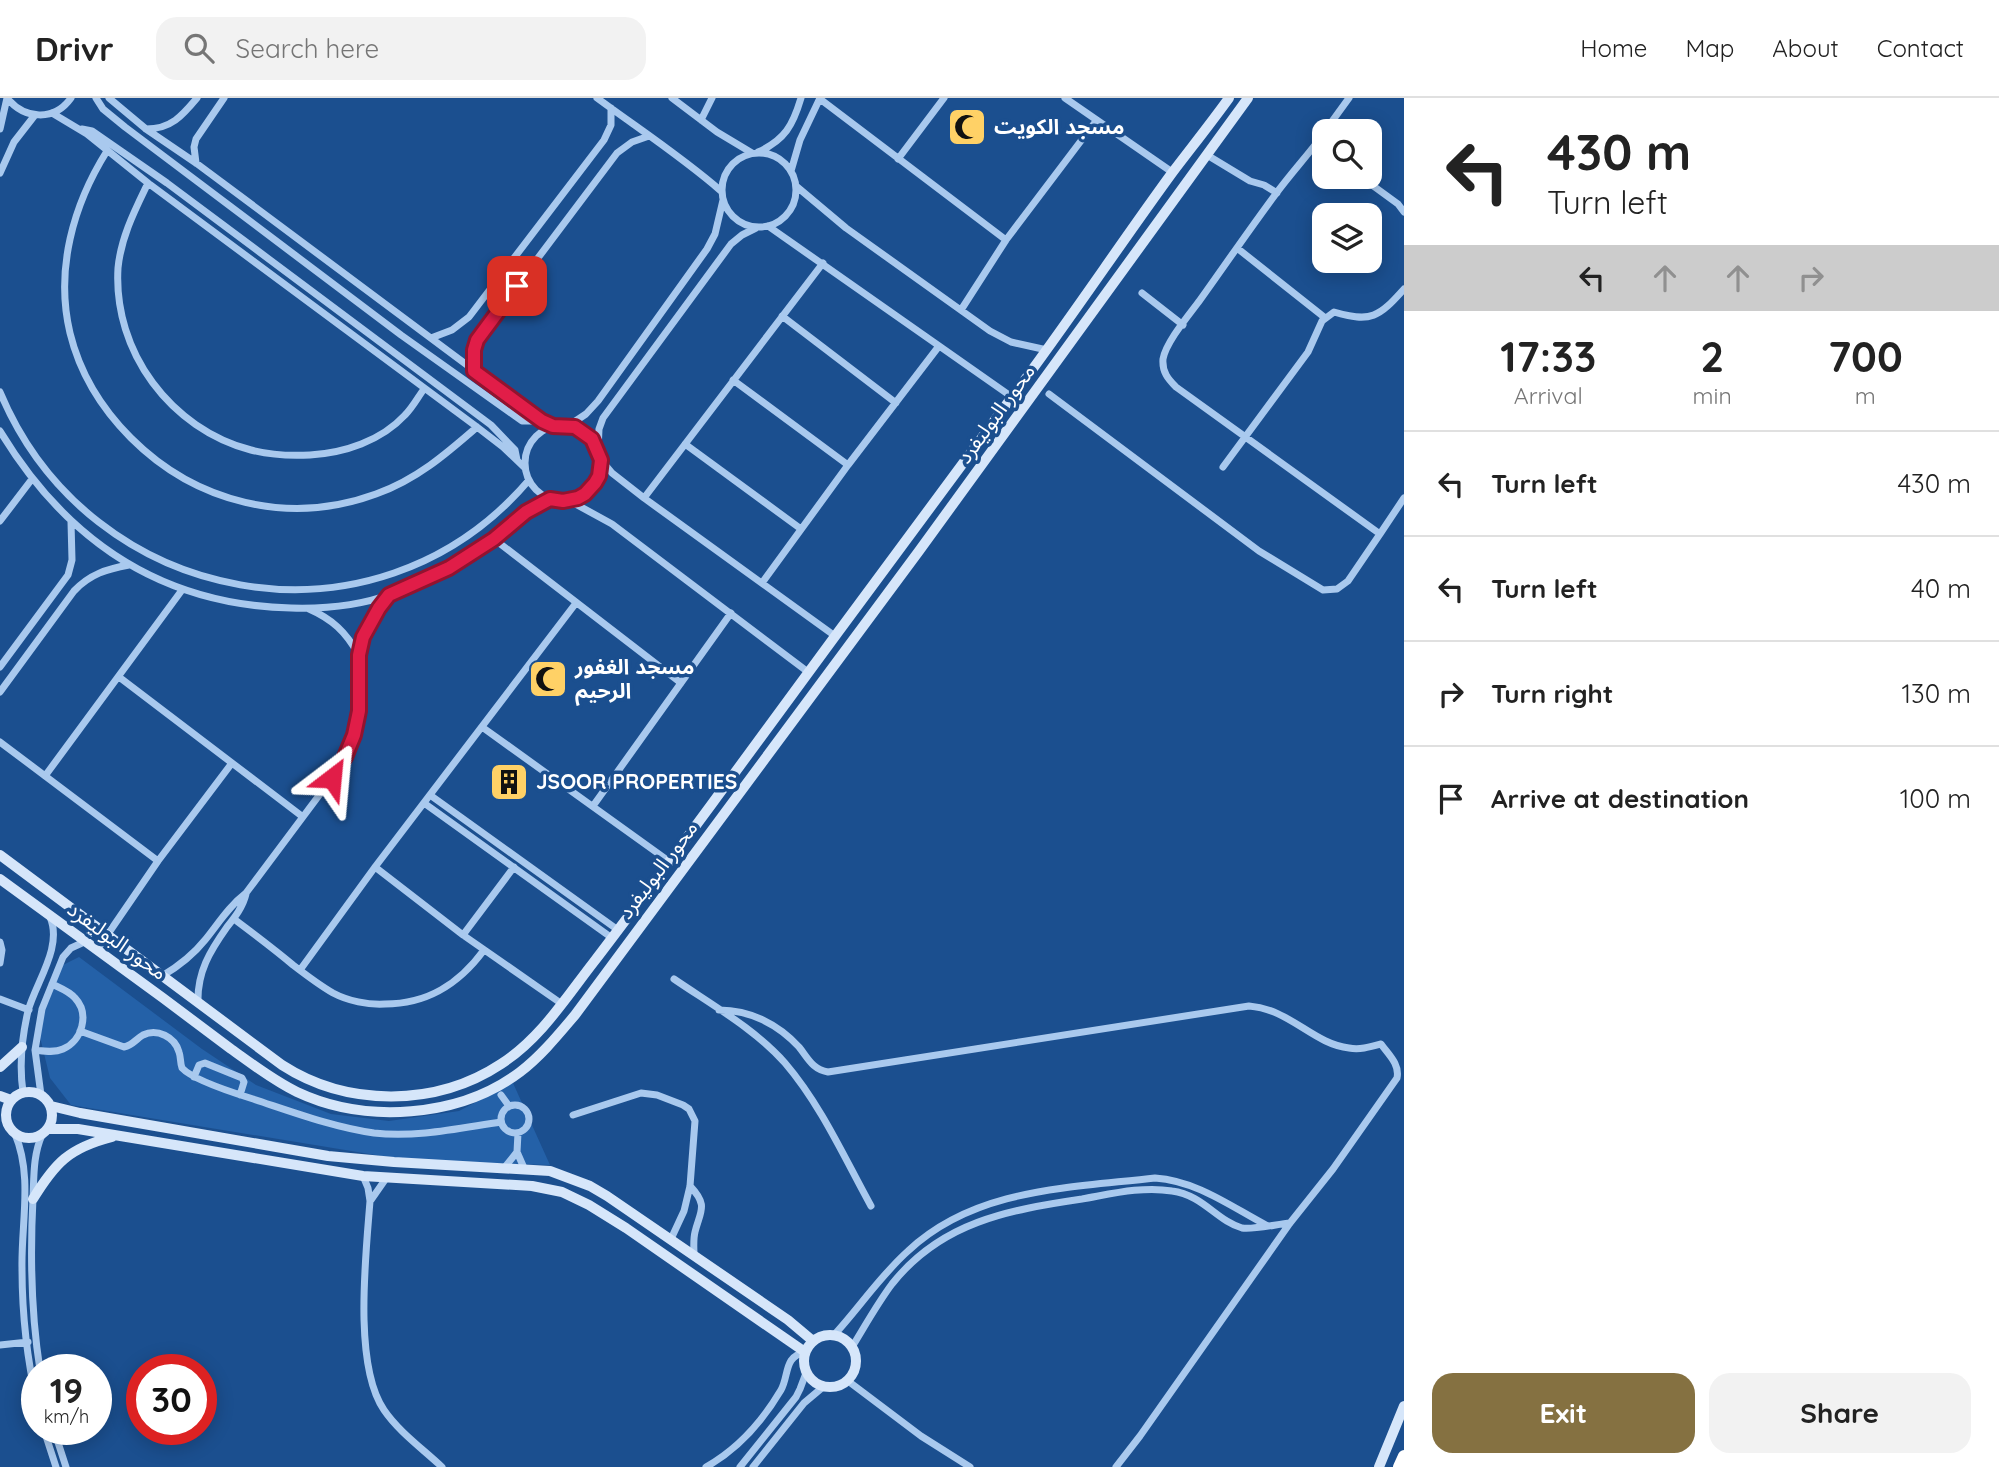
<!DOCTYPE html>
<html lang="en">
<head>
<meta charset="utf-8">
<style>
	body { margin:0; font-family:Quicksand,"Noto Sans Arabic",sans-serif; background:#f2f2f2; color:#222; height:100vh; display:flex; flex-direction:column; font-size:26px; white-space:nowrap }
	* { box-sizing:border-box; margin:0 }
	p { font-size:23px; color:#767676 }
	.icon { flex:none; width:38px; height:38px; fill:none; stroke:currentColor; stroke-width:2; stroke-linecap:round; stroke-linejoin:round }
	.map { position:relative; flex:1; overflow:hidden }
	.details { display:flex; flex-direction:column; background:#fff; width:595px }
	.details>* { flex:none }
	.hud { background:#fff; color:#222; overflow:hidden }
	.fabs { position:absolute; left:1312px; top:21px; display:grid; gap:14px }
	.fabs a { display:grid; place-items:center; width:70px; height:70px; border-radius:14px; background:#fff; box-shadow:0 4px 18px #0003; font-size:35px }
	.speed { position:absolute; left:21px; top:1256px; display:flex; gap:14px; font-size:35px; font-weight:700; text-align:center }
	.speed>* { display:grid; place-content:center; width:91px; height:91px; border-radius:50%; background:#fff; box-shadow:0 4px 18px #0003; line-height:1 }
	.speed small { font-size:18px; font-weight:400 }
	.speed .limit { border:10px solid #d22; background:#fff; color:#111 }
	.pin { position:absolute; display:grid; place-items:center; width:60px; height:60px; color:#fff; margin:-30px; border-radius:14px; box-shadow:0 4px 10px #0006 }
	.me { position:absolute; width:77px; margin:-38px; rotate:29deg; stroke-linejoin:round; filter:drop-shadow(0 0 5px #0008) }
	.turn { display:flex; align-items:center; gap:24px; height:147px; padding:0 28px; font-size:32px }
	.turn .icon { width:91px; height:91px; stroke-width:2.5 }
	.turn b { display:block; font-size:49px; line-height:60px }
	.lanes { display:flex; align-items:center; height:66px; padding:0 28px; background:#0003; justify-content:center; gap:35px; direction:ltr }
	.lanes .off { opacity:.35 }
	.eta { display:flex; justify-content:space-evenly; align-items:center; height:119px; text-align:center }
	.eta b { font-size:42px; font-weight:800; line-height:49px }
	.button { display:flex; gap:14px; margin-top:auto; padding:14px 28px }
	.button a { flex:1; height:80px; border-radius:21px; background:#857141; color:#fff; font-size:28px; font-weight:800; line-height:80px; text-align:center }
	.button a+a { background:#f2f2f2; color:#222 }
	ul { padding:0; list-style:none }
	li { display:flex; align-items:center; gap:21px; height:105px; padding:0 28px; border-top:2px solid #e0e0e0 }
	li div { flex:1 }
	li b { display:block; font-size:26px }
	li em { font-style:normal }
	header { display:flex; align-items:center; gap:42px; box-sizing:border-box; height:98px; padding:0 35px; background:#fff; border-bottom:2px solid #e0e0e0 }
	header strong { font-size:33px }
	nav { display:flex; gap:38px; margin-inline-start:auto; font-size:24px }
	.search { width:490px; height:63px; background:#f2f2f2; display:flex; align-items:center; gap:18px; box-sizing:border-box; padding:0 24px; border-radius:21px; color:#767676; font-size:26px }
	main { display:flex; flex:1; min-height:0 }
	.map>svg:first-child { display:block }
</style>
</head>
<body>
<header>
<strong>Drivr</strong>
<div class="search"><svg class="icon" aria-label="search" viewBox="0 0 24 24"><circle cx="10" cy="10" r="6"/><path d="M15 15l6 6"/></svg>Search here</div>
<nav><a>Home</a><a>Map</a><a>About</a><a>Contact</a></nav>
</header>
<main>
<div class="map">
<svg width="1404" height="1369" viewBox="0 0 1404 1369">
	<rect width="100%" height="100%" fill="#1b4f8f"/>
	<!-- green -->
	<path fill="#2461a8" d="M79,859L202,951L256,987L331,1016L389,1023L459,1013L513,985L550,1067L412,1063L71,1007L50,980L38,931L55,871Z"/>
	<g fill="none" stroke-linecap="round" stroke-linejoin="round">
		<!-- street -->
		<path stroke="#a9c9ee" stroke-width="7" d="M7,0C24,21 54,24 71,0
			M96,0L103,11L125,29L401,237L522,323H542
			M109,0L146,31L196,65L542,323L553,328
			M597,0C639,31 682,59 721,93
			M672,0L717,34L752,55
			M1065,0L1172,74
			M820,1L1006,142
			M52,15L87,36L148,85L477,329L503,349L525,370
			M701,22L712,0
			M0,31L7,0
			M82,31L92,33L167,85L491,327L515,352L517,362
			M146,31C171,31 182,18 197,0
			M1325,33L1349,0
			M1325,34C1309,56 1291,75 1275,97C1249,132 1225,167 1200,202C1189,217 1166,244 1163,261C1162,274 1168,281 1176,289L1380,436L1404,400
			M107,53C73,107 55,172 70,235C80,276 102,311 131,340C196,405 289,428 376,396C416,382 446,356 477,329
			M758,54C785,42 793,27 801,0
			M722 92a37 37 0 1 1 74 0a37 37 0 1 1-74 0Z
			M1207,57L1250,83L1264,87L1277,95
			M898,61L944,0
			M196,65L194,49L196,41L224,0
			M791,73L800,42L820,0
			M0,75L14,44L35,17
			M1361,79L1398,106L1404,114
			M148,85C135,112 121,139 118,170C113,254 171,331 251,352C270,357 290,358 310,357C344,355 381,343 405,317C413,309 418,299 424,291
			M796,88L846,130L990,233L1011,244L1047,252
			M768,128L1012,299
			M1237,150L1324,219
			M1142,195L1183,227
			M961,212L1006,142L1096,23
			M782,218L896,305
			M431,240L452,232L469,219L604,42L611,27V10
			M473,273L474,252L483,233L617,55L632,44L649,38
			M733,282L848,367
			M0,294C90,510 375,563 529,382
			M1049,296L1259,453L1323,492L1337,491L1348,483L1380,436
			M525 365a38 38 0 1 1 76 0a38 38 0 1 1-76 0Z
			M568,328L586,316L598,303L707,151L715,136L723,102
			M0,333C66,442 161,507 291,510C325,511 359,508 391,496C417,486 444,475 467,459C488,446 506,428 527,414C534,409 542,405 550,401
			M685,346L801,431
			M598,353L599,331L603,320L731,146L742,137L756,130
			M601,362L612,375L644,400L835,538
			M1223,369L1308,254L1322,223L1334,214C1371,225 1379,219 1404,191
			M644,400L823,165
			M570,403L612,426L808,574
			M0,423L32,381
			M494,441L681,585
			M762,485L848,367L939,248
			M309,511C332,521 346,534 358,556
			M0,569L68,477L72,462L71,424
			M119,579L303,719
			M0,594L74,493C90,476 107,471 129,467
			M482,629L670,764
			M0,644L158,763
			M45,678L182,492
			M430,697L618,832
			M424,705L612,840
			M593,708L731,515
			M375,769L463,837L562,906
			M234,821C254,836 274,851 293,867C306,877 319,887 333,895C348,903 368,907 385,906C428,906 459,886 484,852
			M463,837L514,769
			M0,844L2,852L0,865
			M97,852L158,763L232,665
			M300,872L375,769L576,505
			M162,878C179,868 193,857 205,842C218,826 229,808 246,795L332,680L345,659L354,637L359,613V557L363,539L378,510L389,497
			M674,881C712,907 755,931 785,965C821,1007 845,1061 871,1108
			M0,901L29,912
			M198,905C197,874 210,853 227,829C235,819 243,809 246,796
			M719,912C750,912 778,926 799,949C808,960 812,971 828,974L1249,908C1290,911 1313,946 1349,950C1360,952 1370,949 1381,946C1388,956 1400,966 1397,980L1333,1071L1290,1125L1140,1338L1116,1369
			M80,933L124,949C133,947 136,941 143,937C157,930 175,939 179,954C181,959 180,965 182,970C193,982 234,995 250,1000C290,1013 332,1029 374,1035C416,1040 460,1030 501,1024
			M35,952C44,953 54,955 63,951C82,943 90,916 75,900C69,893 60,890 52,886
			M194,979L199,967L205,965L242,980L244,984L240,997
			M23,994C19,967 22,939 28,913C36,884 63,849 50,819
			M41,997L35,952L42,911L63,859L71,850L82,845L96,829
			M501,997L509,1008
			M501 1021a14 14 0 1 1 28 0a14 14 0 1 1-28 0Z
			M573,1017L641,995L657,997L683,1007L689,1011L695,1023L690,1088L684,1113L671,1141
			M518,1035L517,1054L524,1070
			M15,1036C33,1078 21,1126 22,1170C22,1216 27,1261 37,1305
			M505,1069L517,1054
			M363,1078L368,1090L370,1103C366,1156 353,1267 384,1312C399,1334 423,1351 442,1369
			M690,1088C709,1108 700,1113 695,1134C693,1142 694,1150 694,1157
			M371,1102L387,1079
			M834,1237C859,1210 880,1178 908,1153C975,1090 1069,1090 1155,1080C1197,1083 1230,1108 1266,1127
			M0,1247L28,1244
			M852,1249C865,1228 877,1206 892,1186C941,1124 1008,1112 1082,1101C1111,1096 1142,1088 1172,1093C1203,1097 1217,1123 1242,1130C1252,1132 1278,1126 1290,1125
			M40,1272C31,1215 30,1158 33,1100C34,1079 33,1057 42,1037
			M848,1283L921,1338L970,1369
			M44,1332L56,1369
			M54,1332L66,1369
			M706,1369C738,1351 762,1324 781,1292C789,1278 784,1257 805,1255
			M740,1369L796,1299L800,1291L806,1275
			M753,1369L804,1305L823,1289"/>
		<!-- secondary -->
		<path stroke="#d6e6fa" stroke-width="10" d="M0,757L282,967C347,1009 436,1009 501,966C540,941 565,901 593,865C639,805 683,745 728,684C822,555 917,428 1012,299C1067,226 1118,149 1172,75C1191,50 1211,25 1229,0
			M0,781C54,821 109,860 163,900C186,917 208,934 231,951C252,966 274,983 297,994C365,1026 459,1020 520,974C541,958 558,937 575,917L919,453L1248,0
			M0,969L22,949
			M6 1017a23 23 0 1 1 46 0a23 23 0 1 1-46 0Z
			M0,998L11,1002
			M51,1008L80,1015L328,1058L394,1064L550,1073L590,1088L607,1098L788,1222L813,1243
			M48,1031H78L363,1078L532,1088L562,1094L589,1107L626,1130L805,1254
			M33,1101C55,1065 69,1050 112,1039
			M804 1263a26 26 0 1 1 52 0a26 26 0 1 1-52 0Z
			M1379,1369L1404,1308"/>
		<!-- highway -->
		<path stroke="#fff" stroke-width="12" d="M1399,1369L1404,1358"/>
	</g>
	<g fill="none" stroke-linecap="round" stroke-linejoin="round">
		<defs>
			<path id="route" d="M332,680L345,659L354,637L359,613V557L363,539L379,510L389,497L449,470L494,441L526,414L550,401L563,403L578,400L585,396L595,385L599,378L601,362L592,341L575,329L553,328L542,323L474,273V252L477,242L517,188"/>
		</defs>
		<!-- route casing -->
		<use href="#route" stroke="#92132f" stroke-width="18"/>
		<!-- route -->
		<use href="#route" stroke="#e11d48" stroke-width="12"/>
	</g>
	<!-- icons -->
	<defs>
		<symbol id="mosque-square" viewBox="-11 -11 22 22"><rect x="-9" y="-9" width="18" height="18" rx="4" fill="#ffd166" stroke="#1b4f8f"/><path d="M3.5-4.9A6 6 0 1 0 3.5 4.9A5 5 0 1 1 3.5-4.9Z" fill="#111"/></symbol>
		<symbol id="building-square" viewBox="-11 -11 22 22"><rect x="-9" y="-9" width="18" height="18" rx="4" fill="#ffd166" stroke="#1b4f8f"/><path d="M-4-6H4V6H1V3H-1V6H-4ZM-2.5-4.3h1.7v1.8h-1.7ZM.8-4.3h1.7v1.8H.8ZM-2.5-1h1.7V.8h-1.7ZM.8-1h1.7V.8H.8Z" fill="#111"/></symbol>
	</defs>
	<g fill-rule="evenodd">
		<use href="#mosque-square" x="945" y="7" width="44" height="44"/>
		<use href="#mosque-square" x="526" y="559" width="44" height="44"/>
		<use href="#building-square" x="487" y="662" width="44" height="44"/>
	</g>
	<g text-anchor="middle" stroke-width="7" stroke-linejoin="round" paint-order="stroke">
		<!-- poi labels -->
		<g font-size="21" font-weight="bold" fill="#fff" stroke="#1b4f8f" text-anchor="start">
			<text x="994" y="36">مسجد الكويت</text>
			<text x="575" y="576">مسجد الغفور<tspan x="575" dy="24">الرحيم</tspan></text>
			<text x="536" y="691">JSOOR PROPERTIES</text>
		</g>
		<!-- street labels -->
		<g font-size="21" fill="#fff" stroke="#1b4f8f">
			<text transform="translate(996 316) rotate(-54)" y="7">محور البوليفرد</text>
			<text transform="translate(658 772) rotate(-53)" y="7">محور البوليفرد</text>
			<text transform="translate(117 843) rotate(36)" y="7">محور البوليفرد</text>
		</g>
	</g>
</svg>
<div class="fabs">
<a><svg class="icon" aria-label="search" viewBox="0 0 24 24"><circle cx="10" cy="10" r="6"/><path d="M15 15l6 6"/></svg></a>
<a><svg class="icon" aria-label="layers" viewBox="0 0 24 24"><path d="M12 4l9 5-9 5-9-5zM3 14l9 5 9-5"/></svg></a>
</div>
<div class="speed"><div>19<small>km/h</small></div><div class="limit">30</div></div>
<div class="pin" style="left:517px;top:188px;background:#d93025"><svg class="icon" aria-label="arrive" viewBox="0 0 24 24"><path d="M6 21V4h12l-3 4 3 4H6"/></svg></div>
<svg class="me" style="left:332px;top:680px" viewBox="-20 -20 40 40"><path d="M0-17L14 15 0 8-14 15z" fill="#e11d48" stroke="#fff" stroke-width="4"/></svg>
</div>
<section class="details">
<div class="hud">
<div class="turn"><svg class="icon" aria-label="left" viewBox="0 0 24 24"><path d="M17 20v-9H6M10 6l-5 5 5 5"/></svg><div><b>430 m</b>Turn left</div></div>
<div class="lanes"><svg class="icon" aria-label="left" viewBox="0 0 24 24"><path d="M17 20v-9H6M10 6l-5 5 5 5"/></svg><svg class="icon off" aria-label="ahead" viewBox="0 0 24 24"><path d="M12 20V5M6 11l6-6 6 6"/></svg><svg class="icon off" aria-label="ahead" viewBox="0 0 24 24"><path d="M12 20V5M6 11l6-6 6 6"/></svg><svg class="icon off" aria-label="right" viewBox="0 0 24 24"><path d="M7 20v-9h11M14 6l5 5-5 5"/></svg></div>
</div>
<div class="eta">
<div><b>17:33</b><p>Arrival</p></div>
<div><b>2</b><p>min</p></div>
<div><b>700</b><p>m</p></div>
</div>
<ul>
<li><svg class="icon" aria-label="left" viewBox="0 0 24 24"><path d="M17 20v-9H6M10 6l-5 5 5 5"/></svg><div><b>Turn left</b></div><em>430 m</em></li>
<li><svg class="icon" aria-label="left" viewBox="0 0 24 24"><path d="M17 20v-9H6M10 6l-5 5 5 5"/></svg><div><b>Turn left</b></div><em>40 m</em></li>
<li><svg class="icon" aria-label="right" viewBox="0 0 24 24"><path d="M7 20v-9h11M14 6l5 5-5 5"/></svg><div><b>Turn right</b></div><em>130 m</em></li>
<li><svg class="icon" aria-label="arrive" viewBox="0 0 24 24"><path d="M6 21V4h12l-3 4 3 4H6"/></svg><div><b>Arrive at destination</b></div><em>100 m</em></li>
</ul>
<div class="button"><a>Exit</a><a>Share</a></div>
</section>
</main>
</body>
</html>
